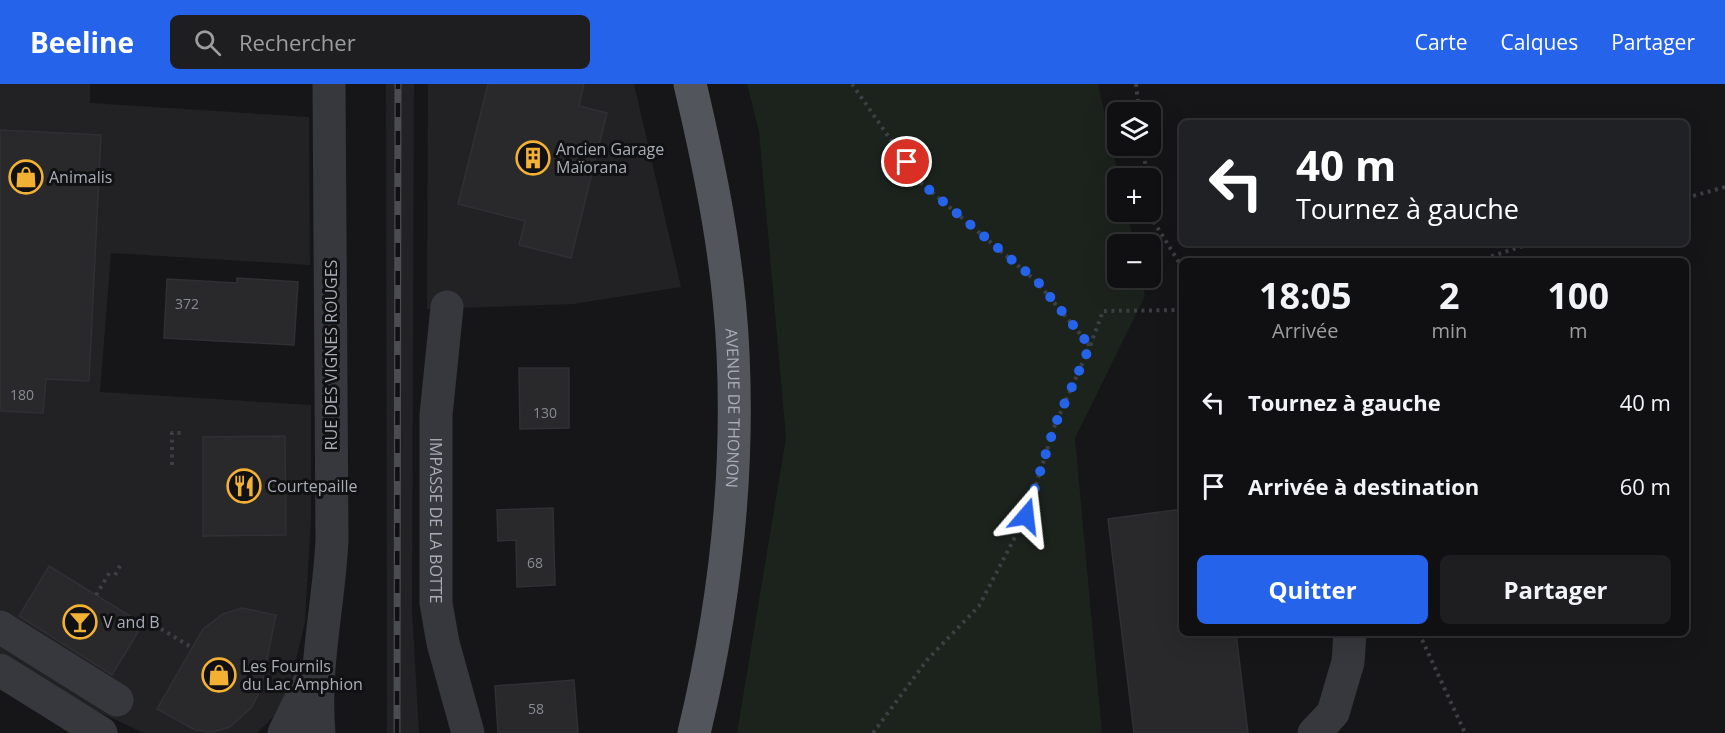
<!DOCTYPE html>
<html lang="fr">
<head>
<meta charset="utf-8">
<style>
	body { margin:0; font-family:"Open Sans",sans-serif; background:#1e1e20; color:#f1f3f6; height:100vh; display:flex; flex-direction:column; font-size:22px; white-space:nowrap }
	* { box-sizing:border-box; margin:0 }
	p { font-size:20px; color:#9c9d9f }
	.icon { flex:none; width:33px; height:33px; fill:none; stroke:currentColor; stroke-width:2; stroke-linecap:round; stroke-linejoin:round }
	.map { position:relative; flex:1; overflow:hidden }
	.drawer { position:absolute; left:1179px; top:174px; width:510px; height:378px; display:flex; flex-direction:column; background:#101012; border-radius:9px; box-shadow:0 6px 24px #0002,0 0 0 2px #303032 }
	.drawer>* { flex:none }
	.banner { position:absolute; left:1179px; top:36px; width:510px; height:126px; border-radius:9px; box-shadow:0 6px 24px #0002,0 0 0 2px #303032; background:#202124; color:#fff; overflow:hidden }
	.fabs { position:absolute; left:1107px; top:18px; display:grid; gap:12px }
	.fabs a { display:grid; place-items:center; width:54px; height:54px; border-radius:9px; background:#101012; box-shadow:0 6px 24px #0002,0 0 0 2px #303032; font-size:30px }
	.pin { position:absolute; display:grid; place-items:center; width:51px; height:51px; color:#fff; margin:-26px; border:3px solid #fff; border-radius:50%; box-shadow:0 2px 6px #0007 }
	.me { position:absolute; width:66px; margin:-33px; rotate:17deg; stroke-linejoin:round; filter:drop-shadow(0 0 4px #0008) }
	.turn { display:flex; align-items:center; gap:21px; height:126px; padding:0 18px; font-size:27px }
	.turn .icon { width:78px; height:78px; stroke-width:2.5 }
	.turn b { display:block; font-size:42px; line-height:51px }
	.eta { display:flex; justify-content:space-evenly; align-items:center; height:102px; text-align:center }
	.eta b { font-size:36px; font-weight:700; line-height:42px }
	.button { display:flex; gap:12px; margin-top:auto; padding:12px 18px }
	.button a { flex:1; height:69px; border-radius:9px; background:#2563eb; color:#fff; font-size:24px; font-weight:700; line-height:69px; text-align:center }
	.button a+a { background:#1e1e20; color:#f1f3f6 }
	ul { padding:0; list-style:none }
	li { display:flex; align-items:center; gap:18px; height:84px; padding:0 18px }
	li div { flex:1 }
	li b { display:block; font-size:22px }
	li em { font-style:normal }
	header { display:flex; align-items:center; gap:36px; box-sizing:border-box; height:84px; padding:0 30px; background:#2563eb; color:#fff }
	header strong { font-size:28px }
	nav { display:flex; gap:33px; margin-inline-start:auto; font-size:21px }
	.search { width:420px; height:54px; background:#1e1e20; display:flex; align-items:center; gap:15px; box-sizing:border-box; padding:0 21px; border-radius:9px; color:#9c9d9f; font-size:22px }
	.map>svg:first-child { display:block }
</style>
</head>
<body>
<header>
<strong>Beeline</strong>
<div class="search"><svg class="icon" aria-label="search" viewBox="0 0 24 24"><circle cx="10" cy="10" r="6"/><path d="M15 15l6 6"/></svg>Rechercher</div>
<nav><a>Carte</a><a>Calques</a><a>Partager</a></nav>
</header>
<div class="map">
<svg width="1725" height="649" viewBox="0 0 1725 649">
	<rect width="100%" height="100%" fill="#161618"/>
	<!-- built -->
	<path fill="#222225" d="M0,0H90V19L309,33L310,181L111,169L100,308L311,321V435L305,538L292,593L281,619L273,633L257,649H144L88,623L0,569Z
		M386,0H414L412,525L419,649H387Z
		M428,0H634L681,203L573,220L427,225Z"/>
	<!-- green -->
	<path fill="#1c231d" d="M747,0H1098L1119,94L1118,128H1127L1134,160H1118V194H1141L1145,212L1075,354L1102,649H737L786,354L759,47Z"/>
	<!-- building -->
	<path fill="#29292c" stroke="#303034" stroke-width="1.5" d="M488,0H584L579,22L607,29L571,174L519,161L525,137L458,120Z
		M0,46L101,51L89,297L46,295L43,329L0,327Z
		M237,194L298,198L294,261L164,254L167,195L237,199Z
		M519,284H569V344L520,345Z
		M285,352L286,451L203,452V353Z
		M553,424L555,501L517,503L516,456L498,457L497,426Z
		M1182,425V549H1236L1248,649H1134L1108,435Z
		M49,482L143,540L112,591L19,532Z
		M242,524L276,531L261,604L252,623L230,643L212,648L195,646L157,625L203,545L223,530Z
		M574,596L578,649H498L495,602Z"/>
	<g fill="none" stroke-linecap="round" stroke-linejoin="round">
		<!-- path -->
		<path stroke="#3d3f44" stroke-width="4" stroke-dasharray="3 4.5" stroke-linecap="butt" d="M852,0L920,98L1037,198L1090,262
			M1136,0L1139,28
			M1143,62L1147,94
			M1686,114L1725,103
			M1150,123L1152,135L1182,183
			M1477,177L1532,159
			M172,381V349H182
			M115,491L121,480
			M96,511L110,488
			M161,545L191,563
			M1419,549L1465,649
			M873,649L927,576L979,522L1026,432L1055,341L1090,262L1103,227L1182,226"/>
		<!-- minor -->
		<g stroke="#37383d" stroke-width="33">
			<path id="s1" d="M447,223L436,331V519L443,559L468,649"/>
			<path d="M0,543L117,616"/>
			<path d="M0,586L101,649"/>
			<path d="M284,649L314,588"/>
			<path d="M319,649C313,584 329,520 332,456L329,0"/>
			<path d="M1314,649L1333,629L1348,578L1350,549"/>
		</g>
		<!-- major -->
		<path stroke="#53555c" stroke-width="33" id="s2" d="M690,0C711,89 729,178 733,269C739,397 724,525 694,649"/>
		<defs>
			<path id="rail" d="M397,649L398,0"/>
		</defs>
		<!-- rail casing -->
		<use href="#rail" stroke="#4a4c52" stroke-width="7"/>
		<!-- rail -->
		<use href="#rail" stroke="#111113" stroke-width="4.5" stroke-dasharray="14" stroke-linecap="butt"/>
	</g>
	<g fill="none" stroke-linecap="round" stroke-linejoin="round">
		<!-- route -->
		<path stroke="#2563eb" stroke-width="10" stroke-dasharray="0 18" d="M907,78L920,98L1038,198L1090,262L1055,341L1026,432"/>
	</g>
	<!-- icons -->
	<defs>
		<symbol id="building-ring" viewBox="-11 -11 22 22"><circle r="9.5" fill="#111113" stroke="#f2b134" stroke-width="1.5"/><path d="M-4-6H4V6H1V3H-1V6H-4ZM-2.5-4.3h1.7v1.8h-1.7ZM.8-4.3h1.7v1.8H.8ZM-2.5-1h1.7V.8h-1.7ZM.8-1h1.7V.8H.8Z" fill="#f2b134"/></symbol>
		<symbol id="shop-ring" viewBox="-11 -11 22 22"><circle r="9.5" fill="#111113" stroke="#f2b134" stroke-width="1.5"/><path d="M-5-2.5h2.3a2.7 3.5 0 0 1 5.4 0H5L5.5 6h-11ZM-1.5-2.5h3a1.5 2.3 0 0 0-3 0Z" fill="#f2b134"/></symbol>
		<symbol id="restaurant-ring" viewBox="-11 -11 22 22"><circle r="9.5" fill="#111113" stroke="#f2b134" stroke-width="1.5"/><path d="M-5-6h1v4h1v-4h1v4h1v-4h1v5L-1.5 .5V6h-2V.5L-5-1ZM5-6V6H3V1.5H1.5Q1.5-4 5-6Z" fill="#f2b134"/></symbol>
		<symbol id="bar-ring" viewBox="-11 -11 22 22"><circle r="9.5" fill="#111113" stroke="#f2b134" stroke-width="1.5"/><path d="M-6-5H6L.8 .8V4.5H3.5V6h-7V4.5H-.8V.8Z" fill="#f2b134"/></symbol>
	</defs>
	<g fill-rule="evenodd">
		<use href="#building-ring" x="514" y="55" width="38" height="38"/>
		<use href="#shop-ring" x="7" y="74" width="38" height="38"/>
		<use href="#restaurant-ring" x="225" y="383" width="38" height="38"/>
		<use href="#bar-ring" x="61" y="519" width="38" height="38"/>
		<use href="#shop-ring" x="200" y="572" width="38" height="38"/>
	</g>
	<g text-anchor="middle" stroke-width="6" stroke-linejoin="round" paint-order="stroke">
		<!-- number labels -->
		<g font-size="14" fill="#888b94">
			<text x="187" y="225">372</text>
			<text x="22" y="316">180</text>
			<text x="545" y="334">130</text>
			<text x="535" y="484">68</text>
			<text x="536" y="630">58</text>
		</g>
		<!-- poi labels -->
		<g font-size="16" fill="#a8adb8" stroke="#111113" text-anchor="start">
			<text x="556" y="71">Ancien Garage<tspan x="556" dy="18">Maïorana</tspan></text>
			<text x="49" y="99">Animalis</text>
			<text x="267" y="408">Courtepaille</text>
			<text x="103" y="544">V and B</text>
			<text x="242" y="588">Les Fournils<tspan x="242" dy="18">du Lac Amphion</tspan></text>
		</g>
		<!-- street labels -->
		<g font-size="16" fill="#a8adb8" stroke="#111113">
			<text transform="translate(331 271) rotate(-90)" y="6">RUE DES VIGNES ROUGES</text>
			<text dy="6" stroke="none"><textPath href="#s2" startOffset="328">AVENUE DE THONON</textPath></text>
			<text dy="6" stroke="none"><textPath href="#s1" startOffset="214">IMPASSE DE LA BOTTE</textPath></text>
		</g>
	</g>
</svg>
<div class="fabs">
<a><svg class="icon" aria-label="layers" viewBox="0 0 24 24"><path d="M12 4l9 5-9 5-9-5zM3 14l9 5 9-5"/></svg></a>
<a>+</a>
<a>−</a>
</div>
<div class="pin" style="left:907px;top:78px;background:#d93025"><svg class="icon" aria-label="arrive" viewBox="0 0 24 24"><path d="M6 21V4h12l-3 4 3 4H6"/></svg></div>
<svg class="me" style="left:1026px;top:432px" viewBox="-20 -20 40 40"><path d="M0-17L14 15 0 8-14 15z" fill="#2563eb" stroke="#fff" stroke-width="4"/></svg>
<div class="banner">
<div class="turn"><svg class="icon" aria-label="left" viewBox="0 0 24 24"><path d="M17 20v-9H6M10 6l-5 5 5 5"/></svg><div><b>40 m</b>Tournez à gauche</div></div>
</div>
<section class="drawer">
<div class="eta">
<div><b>18:05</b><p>Arrivée</p></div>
<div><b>2</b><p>min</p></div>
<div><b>100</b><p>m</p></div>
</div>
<ul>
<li><svg class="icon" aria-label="left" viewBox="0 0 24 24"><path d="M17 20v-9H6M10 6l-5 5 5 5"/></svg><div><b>Tournez à gauche</b></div><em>40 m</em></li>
<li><svg class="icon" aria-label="arrive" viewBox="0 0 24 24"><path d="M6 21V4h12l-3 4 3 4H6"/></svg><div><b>Arrivée à destination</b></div><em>60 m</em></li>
</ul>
<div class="button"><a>Quitter</a><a>Partager</a></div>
</section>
</div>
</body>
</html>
